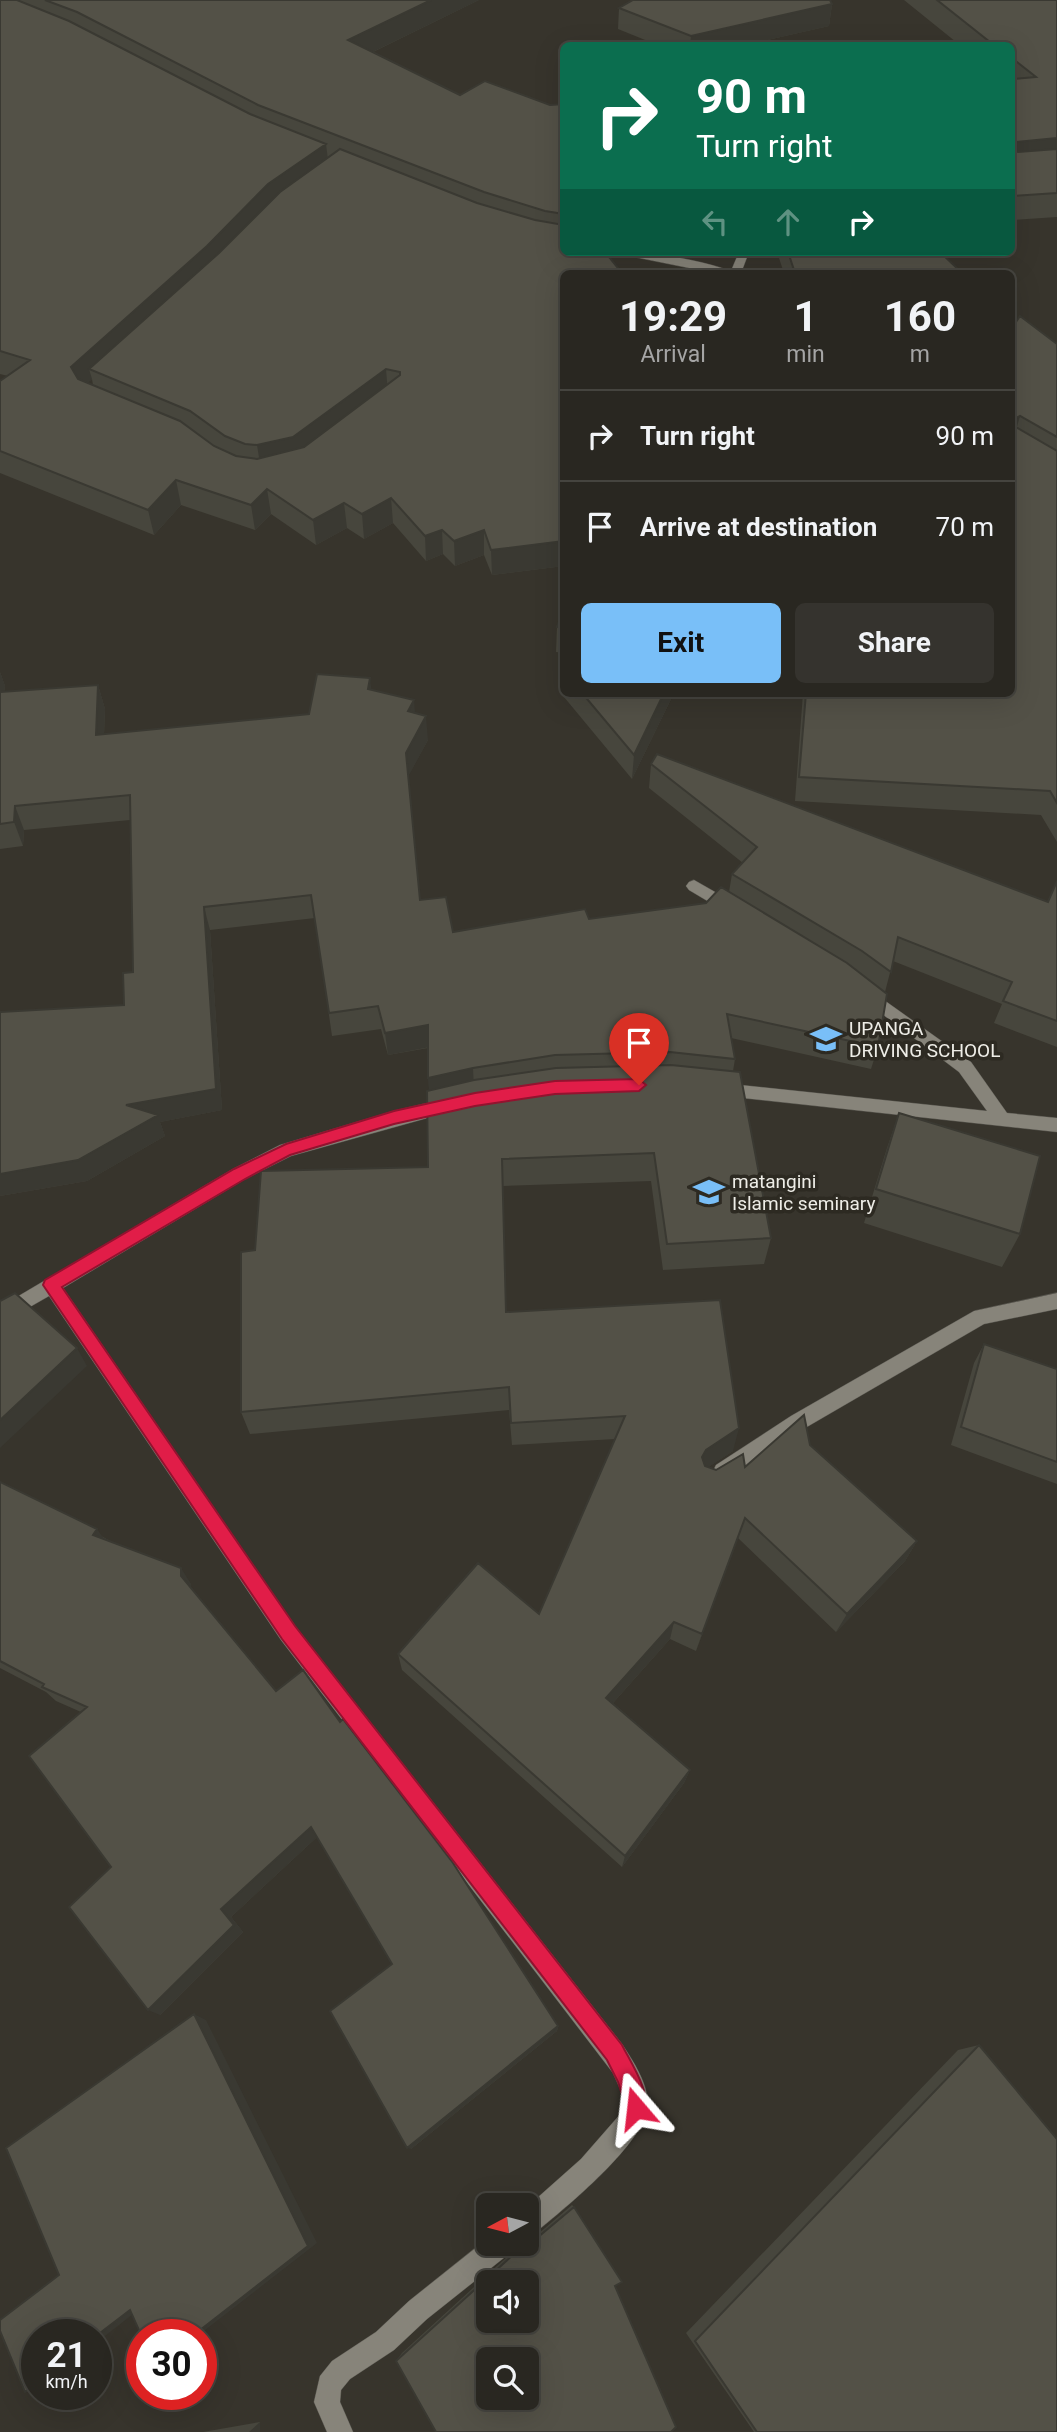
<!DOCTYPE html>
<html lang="en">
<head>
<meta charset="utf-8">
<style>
	body { margin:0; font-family:Roboto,sans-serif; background:#35332e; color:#f1f3f6; height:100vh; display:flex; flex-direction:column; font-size:26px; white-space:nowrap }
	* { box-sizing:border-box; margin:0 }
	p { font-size:23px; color:#a5a5a5 }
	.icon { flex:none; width:38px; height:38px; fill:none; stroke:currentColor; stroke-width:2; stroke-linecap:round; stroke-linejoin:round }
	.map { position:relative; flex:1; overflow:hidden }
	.panel { position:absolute; left:560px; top:270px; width:455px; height:427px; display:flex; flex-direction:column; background:#292721; border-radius:10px; box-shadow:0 7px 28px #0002,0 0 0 2px #45443f }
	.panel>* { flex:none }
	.guide { position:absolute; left:560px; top:42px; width:455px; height:214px; border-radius:10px; box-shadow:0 7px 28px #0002,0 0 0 2px #45443f; background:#0b6e4f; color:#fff; overflow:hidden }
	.needle { width:46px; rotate:263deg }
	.buttons { position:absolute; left:476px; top:2193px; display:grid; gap:14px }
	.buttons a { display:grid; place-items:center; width:63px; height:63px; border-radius:10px; background:#292721; box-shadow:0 7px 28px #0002,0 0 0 2px #45443f; font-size:35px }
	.speed { position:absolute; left:21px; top:2319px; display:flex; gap:14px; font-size:35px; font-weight:700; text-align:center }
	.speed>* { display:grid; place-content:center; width:91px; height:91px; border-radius:50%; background:#292721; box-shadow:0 7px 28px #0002,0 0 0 2px #45443f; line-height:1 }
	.speed small { font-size:18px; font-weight:400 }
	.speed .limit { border:10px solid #d22; background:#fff; color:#111 }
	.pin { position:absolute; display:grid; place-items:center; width:60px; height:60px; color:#fff; margin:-72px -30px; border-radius:50% 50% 50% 0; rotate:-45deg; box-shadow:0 0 7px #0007 }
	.pin .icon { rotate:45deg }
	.me { position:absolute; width:77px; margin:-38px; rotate:343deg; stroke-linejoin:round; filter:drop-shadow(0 0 5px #0008) }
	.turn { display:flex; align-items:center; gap:24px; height:147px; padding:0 21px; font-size:32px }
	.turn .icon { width:91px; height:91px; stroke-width:2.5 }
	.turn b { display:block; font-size:49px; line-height:60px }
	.lanes { display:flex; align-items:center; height:66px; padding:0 21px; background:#0003; justify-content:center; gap:35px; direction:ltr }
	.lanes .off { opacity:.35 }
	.eta { display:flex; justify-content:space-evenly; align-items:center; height:119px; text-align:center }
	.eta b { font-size:42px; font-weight:700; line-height:49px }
	.primary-button { display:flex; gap:14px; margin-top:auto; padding:14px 21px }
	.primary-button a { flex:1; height:80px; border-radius:10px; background:#79bff8; color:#111; font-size:28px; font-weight:700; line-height:80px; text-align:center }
	.primary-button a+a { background:#35332e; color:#f1f3f6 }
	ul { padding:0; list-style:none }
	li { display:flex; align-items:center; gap:21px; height:91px; padding:0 21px; border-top:2px solid #45443f }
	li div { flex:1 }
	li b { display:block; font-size:26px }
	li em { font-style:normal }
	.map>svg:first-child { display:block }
</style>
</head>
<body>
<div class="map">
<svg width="1057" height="2432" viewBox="0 0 1057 2432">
	<rect width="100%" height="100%" fill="#37342c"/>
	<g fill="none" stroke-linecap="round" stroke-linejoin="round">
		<defs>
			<path id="minor" d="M610,252C650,252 694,258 731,271L739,252H749L741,273H714Z
				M694,880L736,904L739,908L736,912H726L689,890L686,886L689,882Z
				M867,988L971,1062L1007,1113L1057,1118V1132L715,1095L713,1090L715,1085L721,1083L987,1111L959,1072L861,998L859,994Z
				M450,1098L456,1100L458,1105L456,1110L291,1156L245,1179L63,1288L295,1626L622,2044C633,2061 647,2082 648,2103C649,2140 564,2209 536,2232L527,2235V2207L581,2159L623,2111L622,2093L613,2073L281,1640L49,1296L0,1324V1307L233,1169L280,1145L394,1111Z
				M1057,1293V1309L984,1324L805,1428L730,1477L723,1480L716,1477L713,1471L716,1465L791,1416L974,1311Z
				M488,2238V2244H513L510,2253L427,2319L394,2350L350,2379L341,2390L340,2402L353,2432H327L314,2402L320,2376L332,2361L376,2332L409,2301Z"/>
		</defs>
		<!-- minor casing -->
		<use href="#minor" stroke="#54524b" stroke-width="1"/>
		<!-- minor -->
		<use href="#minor" fill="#87847a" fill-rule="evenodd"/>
	</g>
	<!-- wall -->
	<path fill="#47463d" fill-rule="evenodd" d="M0,0H479L373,52L460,95L550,105L564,104V566L492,575L484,555L455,566L443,554L426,561L393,523L364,539L347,528L316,545L271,514L255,530L181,505L154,535L0,473V381L8,376L0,374ZM92,379L93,385L87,383Z
		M904,0H1057V217L1012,220V46H961Z
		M832,4L829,26L741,46H660L618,29L619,8Z
		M777,252H940L962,273H784Z
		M1012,328L1057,344V842L1041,815L795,801L803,693H1012Z
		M564,610V653L556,652L557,627Z
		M0,672L5,686L4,692L98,685L105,709L104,735L309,714L372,690L415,713L428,740L408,776L420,900L453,932L589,919L706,903L729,892L732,874L743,863L649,788L651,764L1048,902L1057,881V1047L994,1023L1002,1004L893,961L885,992L878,1047L871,1069L731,1038L735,1059L733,1071L771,1238L764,1264L663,1270L651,1181L503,1186L506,1312L733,1451L708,1467L716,1470L745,1467L810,1445L917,1541L905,1561L836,1632L738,1538L696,1651L670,1639L613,1703L690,1770L684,1783L622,1867L402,1670L398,1654L539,1614L615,1439L512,1445L509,1410L250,1434L241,1412L255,1250L428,1167L429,1091L428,1048L388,1055L381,1029L332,1036L315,918L210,930L222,1110L160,1122L165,1136L87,1181L0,1196V1012L124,1005L133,972L130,820L24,830L23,846L0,849Z
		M564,693H674L632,779L564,697Z
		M899,1113L1020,1234L1002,1267L864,1223L887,1148Z
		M984,1344L1057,1369V1484L951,1445L974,1363Z
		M0,1482L191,1584V1588L276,1691L558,2026L557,2031L411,2149L392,1964L317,1837L231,1917L243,1932L160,2015L111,1867L81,1712L56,1701L46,1692L0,1668Z
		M979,2045L1057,2432H754L686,2333L958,2050Z
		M572,2205L574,2207L615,2286L396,2361L402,2353L521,2244H527V2239L528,2237L538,2234Z
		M260,2422V2432H203Z"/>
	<!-- shaded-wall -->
	<path fill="#3a3932" d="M431,0H479L350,63L348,40Z
		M832,4L829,26L741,46H690L691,36Z
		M1057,138V161L1012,166L1016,142Z
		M326,144L329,168L89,369L92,379L77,392L71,367L268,184Z
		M386,369L388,394L297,462L261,470L257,445Z
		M1020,416L1013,441L1016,418Z
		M176,480L181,505L154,535L148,510Z
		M267,489L271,514L255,530L251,505Z
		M391,498L393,523L364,539L362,514Z
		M344,503L347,528L316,545L313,520Z
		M442,530L443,554L426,561L425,536Z
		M484,530V555L455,566L454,541Z
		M564,541V566L492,575L491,550Z
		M0,672L5,686L0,718Z
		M370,678L373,702L368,689Z
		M98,685L105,709L103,760L96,735Z
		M664,693H674L632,779L634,755Z
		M414,700L416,725L408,711Z
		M426,716L428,740L408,777L406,753Z
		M15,806L24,830L23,846L14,822Z
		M204,907L210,930L222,1110L160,1122L165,1136L87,1181L0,1196V1174L126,1105Z
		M428,1025L430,1047L388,1055L385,1033Z
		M473,1068L474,1089L430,1100L428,1078Z
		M77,1348L87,1366L0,1448V1420Z
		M739,1428L733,1451L701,1472L702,1457L706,1450Z
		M745,1518L738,1538L696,1651L702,1634Z
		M97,1529L109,1546L93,1535Z
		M917,1541L905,1561L836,1632L847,1614Z
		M181,1568L191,1584V1593L181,1576Z
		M674,1622L670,1639L604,1713L606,1698Z
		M690,1770L684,1783L622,1867L625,1856Z
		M311,1827L317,1837L231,1917L243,1932L160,2015L148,2010L221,1909Z
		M194,2014L206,2020L317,2243L200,2334H195Z
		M558,2026L557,2031L411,2149L407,2148Z
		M146,2304L96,2343V2336L130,2310Z
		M37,2383V2387L25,2392Z
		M260,2422V2432H249Z"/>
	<!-- building -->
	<path fill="#535147" stroke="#3a3932" stroke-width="2" fill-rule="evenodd" d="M0,0H17L69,21L250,114L326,144L268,184L207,246L71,367L78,379L180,421L214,446L236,456L257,459L304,447L400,375V372L386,369L293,437L257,445L245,444L225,436L190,411L89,369L219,253L280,192L340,149L477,203L535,220L564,225V252H605L622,273H564V541L491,550L484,530L454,541L442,530L425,536L391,498L362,514L344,503L313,520L267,489L251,505L176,480L148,510L0,451V381L30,360L0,351Z
		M45,0H431L348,40L460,95L485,81L550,105L564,104V214L545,211L484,192L258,105L77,12Z
		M633,0H830L832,4L691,36L619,8Z
		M937,0H1057V138L1016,142L1015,150L1018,152L1057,149V193L1012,196V79L1036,77L1012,58V46H995Z
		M788,252H940L962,273H795Z
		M1020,316L1057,344V437L1020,416L1016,418V427L1057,451V803L1050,791L799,777L806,693H1012V328Z
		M564,610V628L557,627Z
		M317,674L370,678L368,689L414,700L408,711L426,716L406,753L420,900L446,897L453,932L585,909L589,919L706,903L721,887L847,963L887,994L878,1047L727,1014L735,1059L670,1052L555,1055L473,1068L428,1078V1025L385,1033L378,1006L329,1013L311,895L204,907L216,1089L126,1105L158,1115L78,1160L0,1174V1012L124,1005L123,973L133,972L130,795L15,806L14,822L0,824V692L98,685L96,735L309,714Z
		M582,693H664L634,755Z
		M657,754L1048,902L1057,881V1021L1003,1001L1012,982L898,937L891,972L862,951L732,874L757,847L651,764Z
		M671,1065L740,1072L771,1238L667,1244L654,1153L502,1159L506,1312L720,1300L739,1428L706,1450L702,1457L705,1466L716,1470L743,1454L745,1467L804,1415L810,1445L917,1541L847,1614L745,1518L702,1634L674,1622L606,1698L690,1770L625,1856L398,1654L478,1563L539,1614L625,1416L511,1423L509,1387L241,1412V1252L255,1250L261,1171L428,1167L427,1091L474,1080L556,1068Z
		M899,1113L1040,1156L1020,1234L876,1189Z
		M15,1293L77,1348L0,1420V1301Z
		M984,1344L1057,1369V1462L961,1427Z
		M0,1482L97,1529L93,1535L181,1568V1576L276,1691L303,1670L340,1722L343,1719L453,1863L558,2026L407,2148L330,2011L392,1964L311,1827L221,1909L234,1925L148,2010L69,1907L111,1867L29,1756L87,1707L42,1687L44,1684L0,1661Z
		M194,2014L308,2246L195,2334H142V2337L130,2310L96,2336V2334H37V2383L25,2392L0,2331V2320L59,2275L6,2148Z
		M979,2045L1057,2139V2432H757L695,2341Z
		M574,2207L622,2282L615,2286L676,2427L671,2432H436L396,2361L525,2244H527L528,2240L538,2237ZM488,2282H527V2320H488ZM488,2359H527V2398H488Z"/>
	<!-- route -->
	<path fill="#e11d48" stroke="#92132f" stroke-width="2" d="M639,1079L646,1085L639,1091L555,1094L475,1106L394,1124L290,1155L245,1179L62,1287L295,1626L622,2045C631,2063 653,2095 644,2116L636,2119L629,2116L618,2082L607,2060L282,1639L43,1285L45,1280L234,1169L286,1144L394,1111L475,1093L555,1081Z"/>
	<!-- icons -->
	<defs>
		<symbol id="university-bare" viewBox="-9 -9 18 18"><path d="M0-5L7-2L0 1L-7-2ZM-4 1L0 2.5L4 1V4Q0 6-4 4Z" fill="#79bff8" stroke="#2d2a22" stroke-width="2.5" paint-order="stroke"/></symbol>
		<symbol id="school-bare" viewBox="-9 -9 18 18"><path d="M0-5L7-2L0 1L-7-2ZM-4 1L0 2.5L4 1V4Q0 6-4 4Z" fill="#79bff8" stroke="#2d2a22" stroke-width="2.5" paint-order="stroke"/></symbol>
	</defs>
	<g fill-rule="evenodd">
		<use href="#university-bare" x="804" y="1017" width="44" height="44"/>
		<use href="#school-bare" x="687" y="1170" width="44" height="44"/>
	</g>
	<g text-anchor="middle" stroke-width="7" stroke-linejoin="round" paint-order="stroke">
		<!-- poi labels -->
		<g font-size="19" fill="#eeede7" stroke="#2d2a22" text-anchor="start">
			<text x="849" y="1035">UPANGA<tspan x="849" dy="22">DRIVING SCHOOL</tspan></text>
			<text x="732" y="1188">matangini<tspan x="732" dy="22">Islamic seminary</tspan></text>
		</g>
	</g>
</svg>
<div class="buttons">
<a><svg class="needle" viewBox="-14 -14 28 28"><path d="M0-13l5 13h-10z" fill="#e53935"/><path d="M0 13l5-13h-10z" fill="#a5a5a5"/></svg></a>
<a><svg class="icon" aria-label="sound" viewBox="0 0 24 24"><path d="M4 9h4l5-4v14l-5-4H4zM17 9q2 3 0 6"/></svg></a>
<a><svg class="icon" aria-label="search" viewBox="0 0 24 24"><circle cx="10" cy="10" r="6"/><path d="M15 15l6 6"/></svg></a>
</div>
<div class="speed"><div>21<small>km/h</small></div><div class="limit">30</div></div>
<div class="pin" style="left:639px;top:1085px;background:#d93025"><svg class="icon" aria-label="arrive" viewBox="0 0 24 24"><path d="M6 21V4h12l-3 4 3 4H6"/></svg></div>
<svg class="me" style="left:636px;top:2108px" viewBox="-20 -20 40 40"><path d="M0-17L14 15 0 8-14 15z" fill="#e11d48" stroke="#fff" stroke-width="4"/></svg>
<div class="guide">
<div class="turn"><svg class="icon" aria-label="right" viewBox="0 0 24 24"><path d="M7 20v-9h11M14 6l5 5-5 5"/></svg><div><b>90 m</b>Turn right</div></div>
<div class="lanes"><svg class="icon off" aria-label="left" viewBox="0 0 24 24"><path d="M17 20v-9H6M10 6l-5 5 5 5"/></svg><svg class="icon off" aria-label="ahead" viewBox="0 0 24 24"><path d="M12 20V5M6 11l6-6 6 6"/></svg><svg class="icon" aria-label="right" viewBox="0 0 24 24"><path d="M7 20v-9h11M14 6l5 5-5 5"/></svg></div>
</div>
<section class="panel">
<div class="eta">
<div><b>19:29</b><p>Arrival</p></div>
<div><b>1</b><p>min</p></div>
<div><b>160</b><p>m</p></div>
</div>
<ul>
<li><svg class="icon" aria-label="right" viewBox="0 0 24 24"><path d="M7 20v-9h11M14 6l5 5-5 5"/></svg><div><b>Turn right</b></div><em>90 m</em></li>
<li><svg class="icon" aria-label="arrive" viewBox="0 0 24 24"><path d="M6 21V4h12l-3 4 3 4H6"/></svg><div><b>Arrive at destination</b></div><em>70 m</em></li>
</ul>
<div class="primary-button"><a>Exit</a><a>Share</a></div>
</section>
</div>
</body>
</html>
